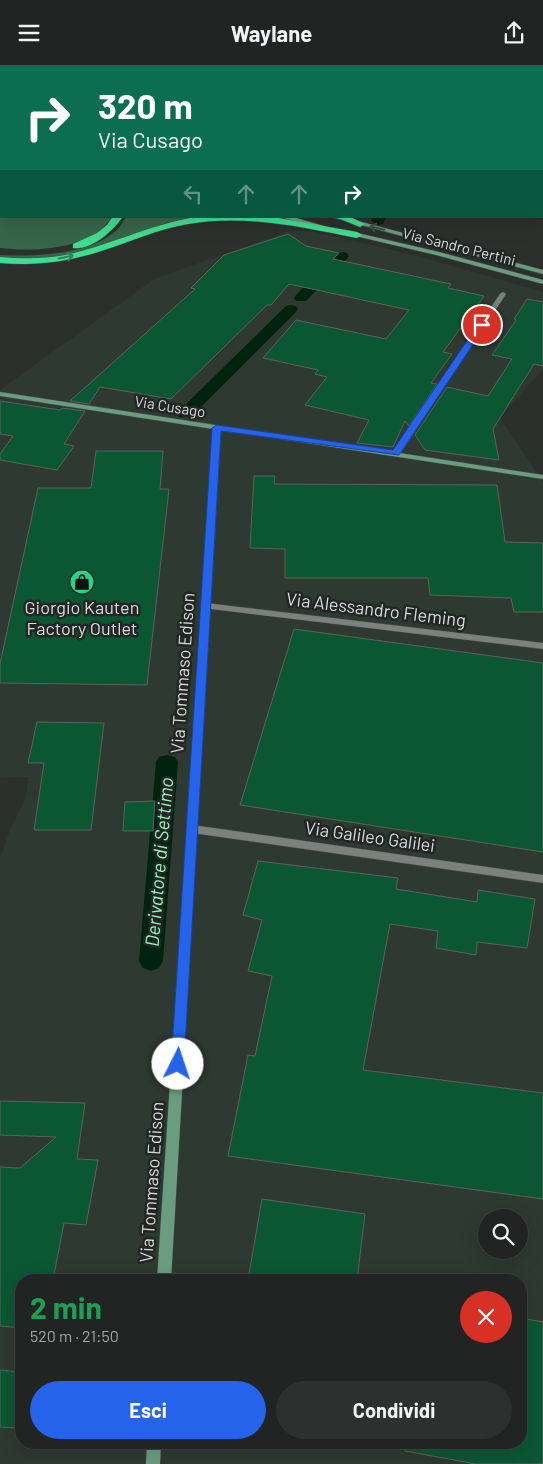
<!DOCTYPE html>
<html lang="it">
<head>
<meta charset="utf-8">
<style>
	body { margin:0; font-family:Barlow,sans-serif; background:#2d302f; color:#f1f3f6; height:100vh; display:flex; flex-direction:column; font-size:19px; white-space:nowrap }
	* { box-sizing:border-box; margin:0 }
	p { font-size:16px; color:#a2a4a5 }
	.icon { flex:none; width:28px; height:28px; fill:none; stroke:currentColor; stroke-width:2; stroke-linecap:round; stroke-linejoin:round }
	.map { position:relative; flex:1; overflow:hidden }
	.side { position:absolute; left:15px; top:1209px; width:512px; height:175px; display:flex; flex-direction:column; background:#212422; border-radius:20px; box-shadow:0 5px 20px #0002,0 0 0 1px #3e4140 }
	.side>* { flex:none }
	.guide { position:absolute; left:0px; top:0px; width:544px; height:152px; box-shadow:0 5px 20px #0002,0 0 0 1px #3e4140; background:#0b6e4f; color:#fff; overflow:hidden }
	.fabs { position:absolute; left:478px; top:1144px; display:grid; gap:10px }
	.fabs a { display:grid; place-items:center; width:50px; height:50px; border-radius:50%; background:#212422; box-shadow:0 5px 20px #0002,0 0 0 1px #3e4140; font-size:25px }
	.pin { position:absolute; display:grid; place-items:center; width:42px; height:42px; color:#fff; margin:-21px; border:2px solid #fff; border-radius:50%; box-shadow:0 1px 5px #0007 }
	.me { position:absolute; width:55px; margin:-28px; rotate:4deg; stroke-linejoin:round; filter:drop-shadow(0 0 4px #0008) }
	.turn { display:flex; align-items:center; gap:18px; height:105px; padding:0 15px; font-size:22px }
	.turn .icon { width:65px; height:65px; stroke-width:2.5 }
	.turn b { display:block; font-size:35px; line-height:42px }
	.lanes { display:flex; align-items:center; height:48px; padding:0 15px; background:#0003; justify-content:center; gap:25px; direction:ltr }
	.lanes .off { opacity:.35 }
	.round { display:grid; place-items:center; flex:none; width:52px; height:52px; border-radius:26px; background:#2d302f }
	.head { display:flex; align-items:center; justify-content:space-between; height:85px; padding:0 15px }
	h1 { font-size:30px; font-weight:700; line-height:38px; color:#1e9e55 }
	.button { display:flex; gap:10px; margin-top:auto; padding:10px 15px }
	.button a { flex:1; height:58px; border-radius:30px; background:#2563eb; color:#fff; font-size:20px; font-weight:700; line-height:58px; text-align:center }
	.button a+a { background:#2d302f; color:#f1f3f6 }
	header { display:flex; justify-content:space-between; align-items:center; height:65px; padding:0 15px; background:#212422; font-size:22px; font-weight:700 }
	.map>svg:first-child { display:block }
</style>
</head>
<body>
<header><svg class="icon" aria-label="menu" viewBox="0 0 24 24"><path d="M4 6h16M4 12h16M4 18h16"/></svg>Waylane<svg class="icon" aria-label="share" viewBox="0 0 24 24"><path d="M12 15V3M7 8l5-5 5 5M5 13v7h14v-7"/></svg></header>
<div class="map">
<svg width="543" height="1399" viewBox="0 0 543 1399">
	<rect width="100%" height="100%" fill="#2c302d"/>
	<!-- built -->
	<path fill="#2e3932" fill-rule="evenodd" d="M289,166H311L417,191L543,227V304L500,352L543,418V1399H0V793L11,762L26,733L28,712L0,713V325L154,214ZM486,1152H519V1185H486ZM21,1215H521V1378H21Z"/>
	<!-- green -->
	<path fill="#366549" d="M0,94L1,151H112C95,185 33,187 0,183Z
		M126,151H202C149,160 100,186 46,193C31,194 15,193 0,192V190C34,192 111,190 126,151Z"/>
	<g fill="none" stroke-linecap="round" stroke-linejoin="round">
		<!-- canal -->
		<path fill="#002310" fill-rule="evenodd" d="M373,151H387L383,159L378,160L371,156Z
			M342,187L347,188L349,191L347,194L306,236H296L294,233L296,230L337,188Z
			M291,240L296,241L298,244L296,247L191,352H179L177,349L179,346L286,241Z
			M167,690L175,692L178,697L163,896L159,903L151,906L143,903L139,896L156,697L159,692Z"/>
	</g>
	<!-- building -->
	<path fill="#0b5734" stroke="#5d625e" d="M288,169L306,181L339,188L333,194L451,219L448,223L484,231L443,287L452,289L431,318L437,319L409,361L405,356L393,382L357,378L369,355L305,340L327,312L315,309L318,305L263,293L296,255L386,274L409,245L289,219L271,240H267L171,334L100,322L89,339L70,336L195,224L191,223L224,190Z
		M527,234L543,237V301L534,299L493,364L499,395L425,385L415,370L447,322L488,331L512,294L492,290L516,255L514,254Z
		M0,336L60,345L62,343L85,346L64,379L74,381L57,405L0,395V389L13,371L0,369Z
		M96,386H163L160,424H169L147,620L0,618V599L38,423H91Z
		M254,411H275L274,419L497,420L505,477L543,478V547H514L511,533L430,530L428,513H285V484L250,483Z
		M294,564L543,598V787L240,740Z
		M37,657L104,658L91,765H34L44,698H28Z
		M155,736L153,766H123L125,737Z
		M258,796L398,813L396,824L477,837L478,825L535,834L527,883L477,877L476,890L436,883L438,866L390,859L363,1005L543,1028V1134L228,1091L248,990L255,991L272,911L248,906L262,855L243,850Z
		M0,1036L85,1038L77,1094L98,1095L86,1160L64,1158L53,1215H21V1263L0,1261V1102L20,1103L56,1072L0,1070Z
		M262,1134L365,1149L357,1215H248Z
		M521,1253L543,1257V1399H476L405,1386L406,1378H521Z
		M0,1305L21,1307V1331L15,1363L0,1362Z"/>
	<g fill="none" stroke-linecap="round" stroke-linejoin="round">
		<defs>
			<path id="street" d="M503,227L506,229L400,389L396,391H393L392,389L500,229Z
				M206,538L543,578V584L203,543L202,541L203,539Z
				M192,760L543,810V818L192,768L188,767L187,764L188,761Z"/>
			<path id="secondary" d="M277,151H289L331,163L328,165Z
				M328,151H339L543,205V209Z
				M349,166L439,187L543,215V219L436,190L347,169V167Z
				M0,327L543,410V414L221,365L171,1215H157L213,364L0,331Z
				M147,1378H161L160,1399H146Z"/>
			<path id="highway" d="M192,0H200L201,1H193Z
				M0,38L1,39V44H0Z
				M1,52V58L0,59V53Z
				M0,67H1V73H0Z
				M0,83H1V89H0Z
				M113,151H123C114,166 90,186 73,183V179L97,168L107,160Z
				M203,151L273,152L357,167L362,170L357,173C301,162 245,149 188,159C158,164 130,177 101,186C68,197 35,201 0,198V192C22,194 44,194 65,190C112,180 155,157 203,151Z
				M333,151H348L365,159L360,162Z"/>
		</defs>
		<!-- street casing -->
		<use href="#street" stroke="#474b49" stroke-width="1"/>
		<!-- secondary casing -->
		<use href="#secondary" stroke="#474b49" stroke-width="1"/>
		<!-- highway casing -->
		<use href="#highway" stroke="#474b49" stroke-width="1"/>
		<!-- street -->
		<use href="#street" fill="#7c817d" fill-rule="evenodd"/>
		<!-- secondary -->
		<use href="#secondary" fill="#6a9c82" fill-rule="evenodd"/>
		<!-- highway -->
		<use href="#highway" fill="#40dc8f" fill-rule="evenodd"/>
	</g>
	<!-- one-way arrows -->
	<defs><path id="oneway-shaft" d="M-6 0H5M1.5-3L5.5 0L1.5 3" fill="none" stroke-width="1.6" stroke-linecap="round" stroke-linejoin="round" transform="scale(1.25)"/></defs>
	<use stroke="#3b4f45" href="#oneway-shaft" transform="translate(377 163) rotate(-166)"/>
	<use stroke="#31815a" href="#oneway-shaft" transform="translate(66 192) rotate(-11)"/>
	<!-- route -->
	<path fill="#2563eb" stroke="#184099" d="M479,258L486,260L399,390L221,366L184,999L182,1003L178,1005L173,1003L171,999L212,363L217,360L393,385Z"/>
	<!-- icons -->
	<defs>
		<symbol id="shop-disc" viewBox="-11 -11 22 22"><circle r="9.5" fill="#22d887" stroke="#222624"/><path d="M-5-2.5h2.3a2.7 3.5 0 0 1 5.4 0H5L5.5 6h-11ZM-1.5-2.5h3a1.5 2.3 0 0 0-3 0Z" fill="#111"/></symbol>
	</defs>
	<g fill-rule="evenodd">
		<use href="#shop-disc" x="68" y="503" width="28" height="28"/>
	</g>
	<g text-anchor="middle" stroke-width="5" stroke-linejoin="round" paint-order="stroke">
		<!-- far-street labels -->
		<g font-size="15" fill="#d9dcda" stroke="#222624">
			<text transform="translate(459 182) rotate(14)" y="5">Via Sandro Pertini</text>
			<text transform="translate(170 342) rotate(9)" y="5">Via Cusago</text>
		</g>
		<!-- poi labels -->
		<g font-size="18" fill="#d9dcda" stroke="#222624">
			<text x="82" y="549">Giorgio Kauten<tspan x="82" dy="21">Factory Outlet</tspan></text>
		</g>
		<!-- street labels -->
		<g font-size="18" fill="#d9dcda" stroke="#222624">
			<text transform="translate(376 545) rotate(7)" y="6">Via Alessandro Fleming</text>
			<text transform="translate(183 608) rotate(-86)" y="6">Via Tommaso Edison</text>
			<text transform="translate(370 772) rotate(8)" y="6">Via Galileo Galilei</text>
			<text transform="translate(152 1117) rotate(-86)" y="6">Via Tommaso Edison</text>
		</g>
		<!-- water labels -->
		<g font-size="19" font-style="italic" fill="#93f3ba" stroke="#222624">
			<text transform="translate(159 797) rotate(-85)" y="7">Derivatore di Settimo</text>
		</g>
	</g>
</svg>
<div class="fabs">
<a><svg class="icon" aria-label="search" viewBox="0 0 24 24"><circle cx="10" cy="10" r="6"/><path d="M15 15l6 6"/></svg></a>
</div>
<div class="pin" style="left:482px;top:260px;background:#d93025"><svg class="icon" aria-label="arrive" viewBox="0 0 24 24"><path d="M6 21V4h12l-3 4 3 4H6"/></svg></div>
<svg class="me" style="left:178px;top:999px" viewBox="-20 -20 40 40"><circle r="19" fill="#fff"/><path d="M0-13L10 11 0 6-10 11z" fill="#2563eb"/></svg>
<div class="guide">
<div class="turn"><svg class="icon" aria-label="right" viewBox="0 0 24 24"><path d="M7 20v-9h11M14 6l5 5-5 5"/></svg><div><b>320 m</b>Via Cusago</div></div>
<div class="lanes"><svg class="icon off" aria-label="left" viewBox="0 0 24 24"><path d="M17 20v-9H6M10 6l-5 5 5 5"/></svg><svg class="icon off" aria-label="ahead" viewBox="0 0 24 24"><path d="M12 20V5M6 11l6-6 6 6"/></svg><svg class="icon off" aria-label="ahead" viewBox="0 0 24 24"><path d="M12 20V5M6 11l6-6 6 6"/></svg><svg class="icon" aria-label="right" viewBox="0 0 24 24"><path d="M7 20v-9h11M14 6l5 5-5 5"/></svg></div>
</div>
<section class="side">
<div class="head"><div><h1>2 min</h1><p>520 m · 21:50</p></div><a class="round" style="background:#d93025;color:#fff"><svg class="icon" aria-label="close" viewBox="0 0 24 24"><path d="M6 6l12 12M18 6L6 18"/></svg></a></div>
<div class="button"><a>Esci</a><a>Condividi</a></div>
</section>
</div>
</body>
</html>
